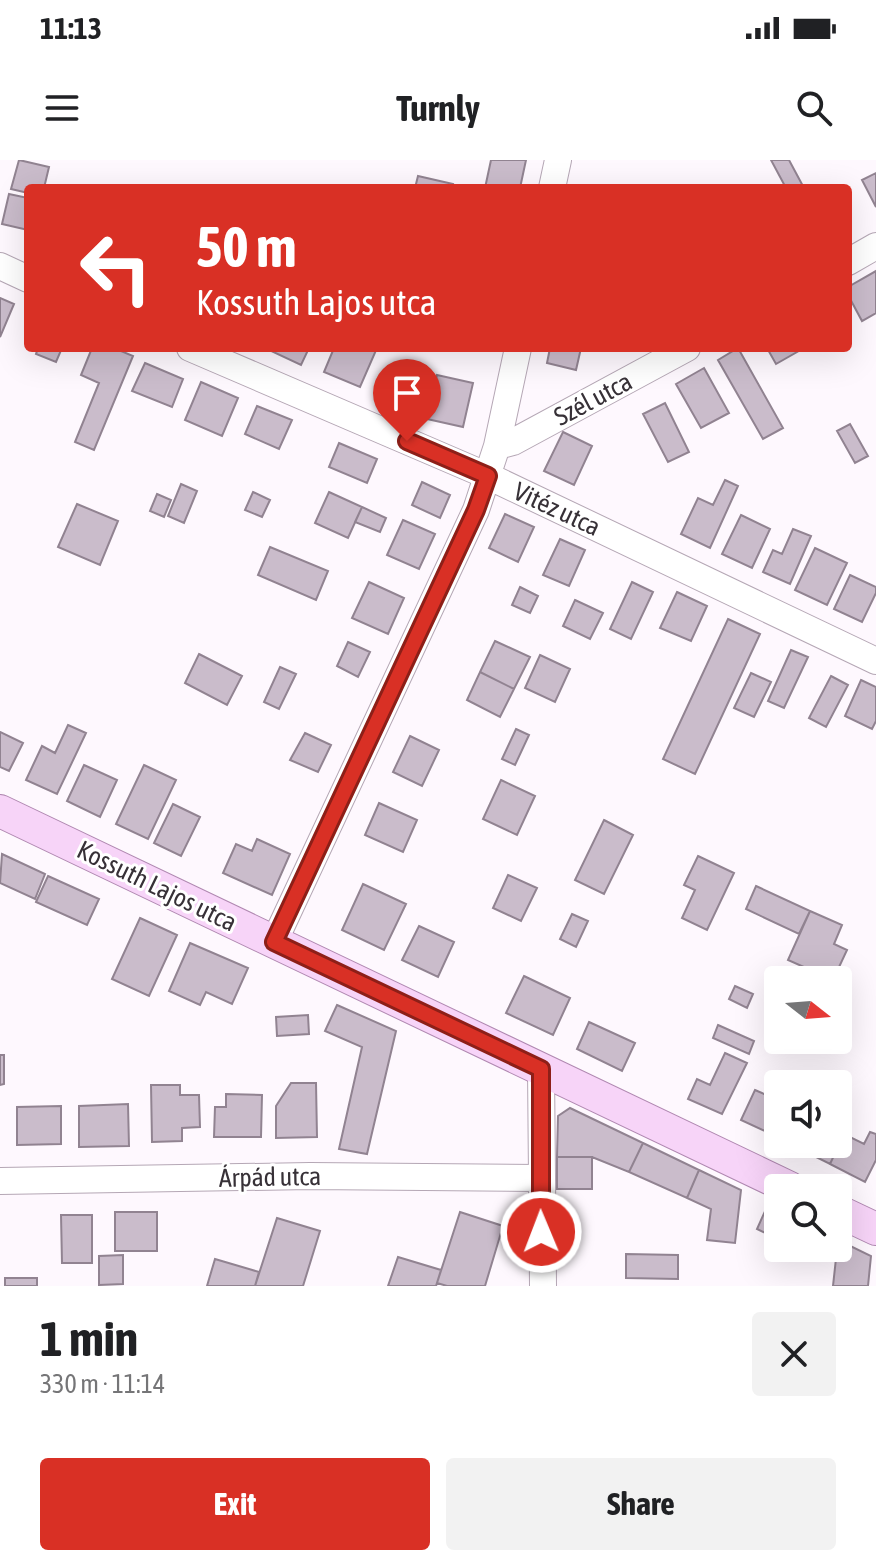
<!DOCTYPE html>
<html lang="en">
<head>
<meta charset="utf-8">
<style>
	body { margin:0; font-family:"Asap Condensed",sans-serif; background:#f2f2f2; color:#202124; height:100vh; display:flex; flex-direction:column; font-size:30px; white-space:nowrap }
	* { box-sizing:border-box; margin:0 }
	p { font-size:26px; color:#757577 }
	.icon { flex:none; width:44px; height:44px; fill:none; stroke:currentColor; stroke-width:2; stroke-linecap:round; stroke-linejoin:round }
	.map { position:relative; height:1126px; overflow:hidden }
	.details { display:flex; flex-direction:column; background:#fff; flex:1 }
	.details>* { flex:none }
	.banner { position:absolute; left:24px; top:24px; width:828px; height:168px; border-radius:8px; box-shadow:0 8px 32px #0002; background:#d93025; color:#fff; overflow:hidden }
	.needle { width:52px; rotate:107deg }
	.tools { position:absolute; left:764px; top:806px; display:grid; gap:16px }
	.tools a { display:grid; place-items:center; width:88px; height:88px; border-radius:8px; background:#fff; box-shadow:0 8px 32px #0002; font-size:40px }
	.pin { position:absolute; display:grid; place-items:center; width:68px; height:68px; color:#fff; margin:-82px -34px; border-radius:50% 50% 50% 0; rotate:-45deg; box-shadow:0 0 8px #0007 }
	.pin .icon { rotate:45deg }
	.me { position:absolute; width:88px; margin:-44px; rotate:359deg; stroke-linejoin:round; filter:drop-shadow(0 0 6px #0008) }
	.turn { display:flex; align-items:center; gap:28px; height:168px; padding:0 40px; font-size:36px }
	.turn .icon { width:104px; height:104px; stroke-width:2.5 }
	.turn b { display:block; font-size:56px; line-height:68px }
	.round { display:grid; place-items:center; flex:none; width:84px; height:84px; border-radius:8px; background:#f2f2f2 }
	.summary { display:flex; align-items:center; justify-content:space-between; height:136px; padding:0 40px }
	h1 { font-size:48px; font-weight:700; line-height:60px }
	.button { display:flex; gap:16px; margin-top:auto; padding:16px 40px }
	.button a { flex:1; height:92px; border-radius:8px; background:#d93025; color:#fff; font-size:32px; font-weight:700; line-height:92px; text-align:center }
	.button a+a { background:#f2f2f2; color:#202124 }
	.status { display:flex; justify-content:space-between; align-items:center; height:56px; padding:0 40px; background:#fff; direction:ltr }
	.status svg { height:22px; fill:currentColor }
	header { display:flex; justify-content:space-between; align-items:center; height:104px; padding:0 40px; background:#fff; font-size:36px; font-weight:700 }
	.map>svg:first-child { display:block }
</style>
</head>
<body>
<div class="status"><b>11:13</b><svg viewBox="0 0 49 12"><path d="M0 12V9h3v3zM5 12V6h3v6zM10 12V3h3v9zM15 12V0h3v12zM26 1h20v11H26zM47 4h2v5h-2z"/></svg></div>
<header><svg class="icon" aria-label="menu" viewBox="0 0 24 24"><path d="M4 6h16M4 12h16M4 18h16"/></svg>Turnly<svg class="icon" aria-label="search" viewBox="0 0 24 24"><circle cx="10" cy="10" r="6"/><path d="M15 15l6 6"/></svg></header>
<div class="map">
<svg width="876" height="1126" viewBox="0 0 876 1126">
	<rect width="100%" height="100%" fill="#fef8fe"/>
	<!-- building -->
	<path fill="#cabccb" stroke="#918391" stroke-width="2" d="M19,0L49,7L44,28H28V33L11,29Z
		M491,0H526L520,28H485Z
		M771,0H789L804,28H786Z
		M876,13V47L862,20Z
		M418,16L453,24L452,28H415Z
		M9,34L28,38V70L2,64Z
		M876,111V153L862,161L848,135V127Z
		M0,138L14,144L0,177Z
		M38,188H62L56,202L36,194Z
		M92,188H114L133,196L94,290L75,282L99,223L81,215Z
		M271,188H309L301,205L269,190Z
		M334,188H377L360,227L324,212Z
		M550,188H581L576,210L547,203Z
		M738,188L783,268L763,279L718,200Z
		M767,188H804L776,204Z
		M145,203L183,219L172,247L132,231Z
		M704,208L729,253L701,268L676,224Z
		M437,215L473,223L463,267L427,259Z
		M201,222L238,238L222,276L185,260Z
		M665,243L689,292L668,302L643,254Z
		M257,246L292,260L279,289L245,274Z
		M850,264L868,296L855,303L837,271Z
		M563,272L592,286L574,325L544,311Z
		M339,283L377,299L367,323L329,307Z
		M725,320L738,326L710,388L681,374L698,338L713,345Z
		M422,322L450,335L440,358L412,345Z
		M181,324L197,331L184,363L168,356Z
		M253,332L270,340L262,357L245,350Z
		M329,332L362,347L348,378L315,363Z
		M157,334L171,340L164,357L150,351Z
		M77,344L118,361L100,405L58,387Z
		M362,347L386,358L380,372L355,362Z
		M505,354L534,367L518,402L489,388Z
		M741,355L770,369L752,408L722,394Z
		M403,360L435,374L419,409L387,395Z
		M793,369L811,376L790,424L763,412L773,390L782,394Z
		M560,379L585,390L569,426L543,415Z
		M270,387L328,411L316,440L258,415Z
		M815,388L847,403L827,445L795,430Z
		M850,415L876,427V433L862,462L834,449Z
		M369,422L404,438L388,474L352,458Z
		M632,422L653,432L631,479L610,469Z
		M520,427L538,436L530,453L512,445Z
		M677,432L707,446L691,481L660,468Z
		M575,440L603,453L590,479L563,466Z
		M728,459L760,474L695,614L663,599Z
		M495,481L530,497L514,529L480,512Z
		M348,482L370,492L358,517L337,506Z
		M791,490L808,497L784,548L768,541Z
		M199,494L242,516L227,545L185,523Z
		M540,495L570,509L555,542L525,528Z
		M280,507L296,514L279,549L264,542Z
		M480,512L514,529L500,557L467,540Z
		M751,513L771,522L754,557L734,548Z
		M831,516L848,525L826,567L809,558Z
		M861,520L876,527V561L872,569L845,556Z
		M68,565L86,573L57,634L26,620L42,586L55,593Z
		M516,569L529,575L515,605L502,599Z
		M0,572L23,583L9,611L0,607Z
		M305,573L331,585L318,612L290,600Z
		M410,576L439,590L422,626L393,612Z
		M84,605L117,620L100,657L67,641Z
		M144,605L176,620L148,679L116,664Z
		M501,620L535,636L517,675L483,659Z
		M379,643L417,660L403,692L365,675Z
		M173,644L200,657L181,696L154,683Z
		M604,660L633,675L604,734L575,720Z
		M257,679L290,694L272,735L223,713L236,684L252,691Z
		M2,694L45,714L35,739L0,723Z
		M698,696L734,713L707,770L682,758L695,730L684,725Z
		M508,715L537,728L521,761L493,748Z
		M48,716L99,739L87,765L36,742Z
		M363,724L406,744L384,790L342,770Z
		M756,726L810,751L799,774L746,749Z
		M810,751L842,765L834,784L847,790L833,820L788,800Z
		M572,754L588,761L576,787L560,779Z
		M140,758L177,775L149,836L112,819Z
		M419,766L454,782L438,817L402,800Z
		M190,783L248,808L232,844L206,832L200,845L169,831Z
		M524,816L570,838L553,875L506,853Z
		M735,826L753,834L747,848L729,839Z
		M337,845L396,871L367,994L339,989L362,887L325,871Z
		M308,855L309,874L277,876L276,857Z
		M589,862L635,883L622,911L577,889Z
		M718,865L754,881L749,894L713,878Z
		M725,893L747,903L722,954L688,939L697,919L710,925Z
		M0,895H4V924L0,925Z
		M291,923H316L317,977L276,978V946Z
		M151,925H180V935H199L200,967L182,968V981L152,982Z
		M755,930L778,940V977L741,960Z
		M226,934L262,935L261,977H214L215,947H226Z
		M128,944L129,986L79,987V946Z
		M61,946V984L17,985V947Z
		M570,948L643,983L629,1012L592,997H557L558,956Z
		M838,972L844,974L830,1004L796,987L798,984H838Z
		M870,972L876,974V1000L865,1022L830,1004L844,974L864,984Z
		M643,983L699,1010L687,1038L629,1012Z
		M557,997H592V1029H557Z
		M699,1010L741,1030L735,1083L707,1080L711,1049L687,1038Z
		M770,1040L778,1044V1079L757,1069Z
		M115,1052H157V1091H115Z
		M460,1052L503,1066L485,1126H447L437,1123Z
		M61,1055H92V1103H62Z
		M277,1058L320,1071L303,1126H255Z
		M838,1080L871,1096L868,1126H833Z
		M626,1094L678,1095V1119L626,1118Z
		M123,1095V1124L99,1125V1096Z
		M398,1097L441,1110L436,1126H388Z
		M215,1099L259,1112L255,1126H207Z
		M5,1118H37V1126H5Z"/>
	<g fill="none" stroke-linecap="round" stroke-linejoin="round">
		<defs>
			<path id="minor" d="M552,28L558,0
				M848,102L876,86
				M0,106L28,119
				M190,188L488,316L876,501
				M497,286L513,282L687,188
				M274,782L476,350L497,286L518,188
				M541,909L543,1126
				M0,1021L310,1016L540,1018"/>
			<path id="major" d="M0,651L790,1028
				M838,1051L876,1069"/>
		</defs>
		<!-- minor casing -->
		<use href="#minor" stroke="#b5a7b5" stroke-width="28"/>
		<!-- major casing -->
		<use href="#major" stroke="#b088b1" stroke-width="34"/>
		<!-- minor -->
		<use href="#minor" stroke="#fff" stroke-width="26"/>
		<!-- major -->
		<use href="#major" stroke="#f7d4f8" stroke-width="32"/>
	</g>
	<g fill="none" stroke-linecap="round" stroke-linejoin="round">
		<defs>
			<path id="route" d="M407,281L488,316L476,350L274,782L541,909V1072"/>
		</defs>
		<!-- route casing -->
		<use href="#route" stroke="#8d1f18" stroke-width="20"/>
		<!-- route -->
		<use href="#route" stroke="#d93025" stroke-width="14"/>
	</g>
	<g text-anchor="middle" stroke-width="6" stroke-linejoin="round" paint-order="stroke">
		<!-- street labels -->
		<g font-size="26" fill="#373137" stroke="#fff">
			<text transform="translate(593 239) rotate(-28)" y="9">Szél utca</text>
			<text transform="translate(557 349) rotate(25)" y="9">Vitéz utca</text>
			<text transform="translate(157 726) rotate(26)" y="9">Kossuth Lajos utca</text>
			<text transform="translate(270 1017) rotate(-1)" y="9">Árpád utca</text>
		</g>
	</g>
</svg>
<div class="tools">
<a><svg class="needle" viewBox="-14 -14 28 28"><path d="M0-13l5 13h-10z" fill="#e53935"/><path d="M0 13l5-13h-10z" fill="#757577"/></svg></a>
<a><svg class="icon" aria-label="sound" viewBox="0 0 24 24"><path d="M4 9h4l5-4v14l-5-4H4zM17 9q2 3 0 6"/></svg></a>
<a><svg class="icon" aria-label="search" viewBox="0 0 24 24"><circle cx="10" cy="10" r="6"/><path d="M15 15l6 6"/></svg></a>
</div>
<div class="pin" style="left:407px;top:281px;background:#d93025"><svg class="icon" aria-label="arrive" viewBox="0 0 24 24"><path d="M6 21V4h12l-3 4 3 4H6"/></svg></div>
<svg class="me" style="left:541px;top:1072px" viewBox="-20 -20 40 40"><circle r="17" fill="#d93025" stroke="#fff" stroke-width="3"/><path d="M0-11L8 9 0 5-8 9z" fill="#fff"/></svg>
<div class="banner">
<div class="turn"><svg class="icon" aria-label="left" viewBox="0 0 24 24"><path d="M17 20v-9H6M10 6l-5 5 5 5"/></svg><div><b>50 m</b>Kossuth Lajos utca</div></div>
</div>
</div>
<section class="details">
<div class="summary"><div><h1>1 min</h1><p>330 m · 11:14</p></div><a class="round"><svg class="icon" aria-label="close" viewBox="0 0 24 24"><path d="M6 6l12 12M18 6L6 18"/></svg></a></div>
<div class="button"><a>Exit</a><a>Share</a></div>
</section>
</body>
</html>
